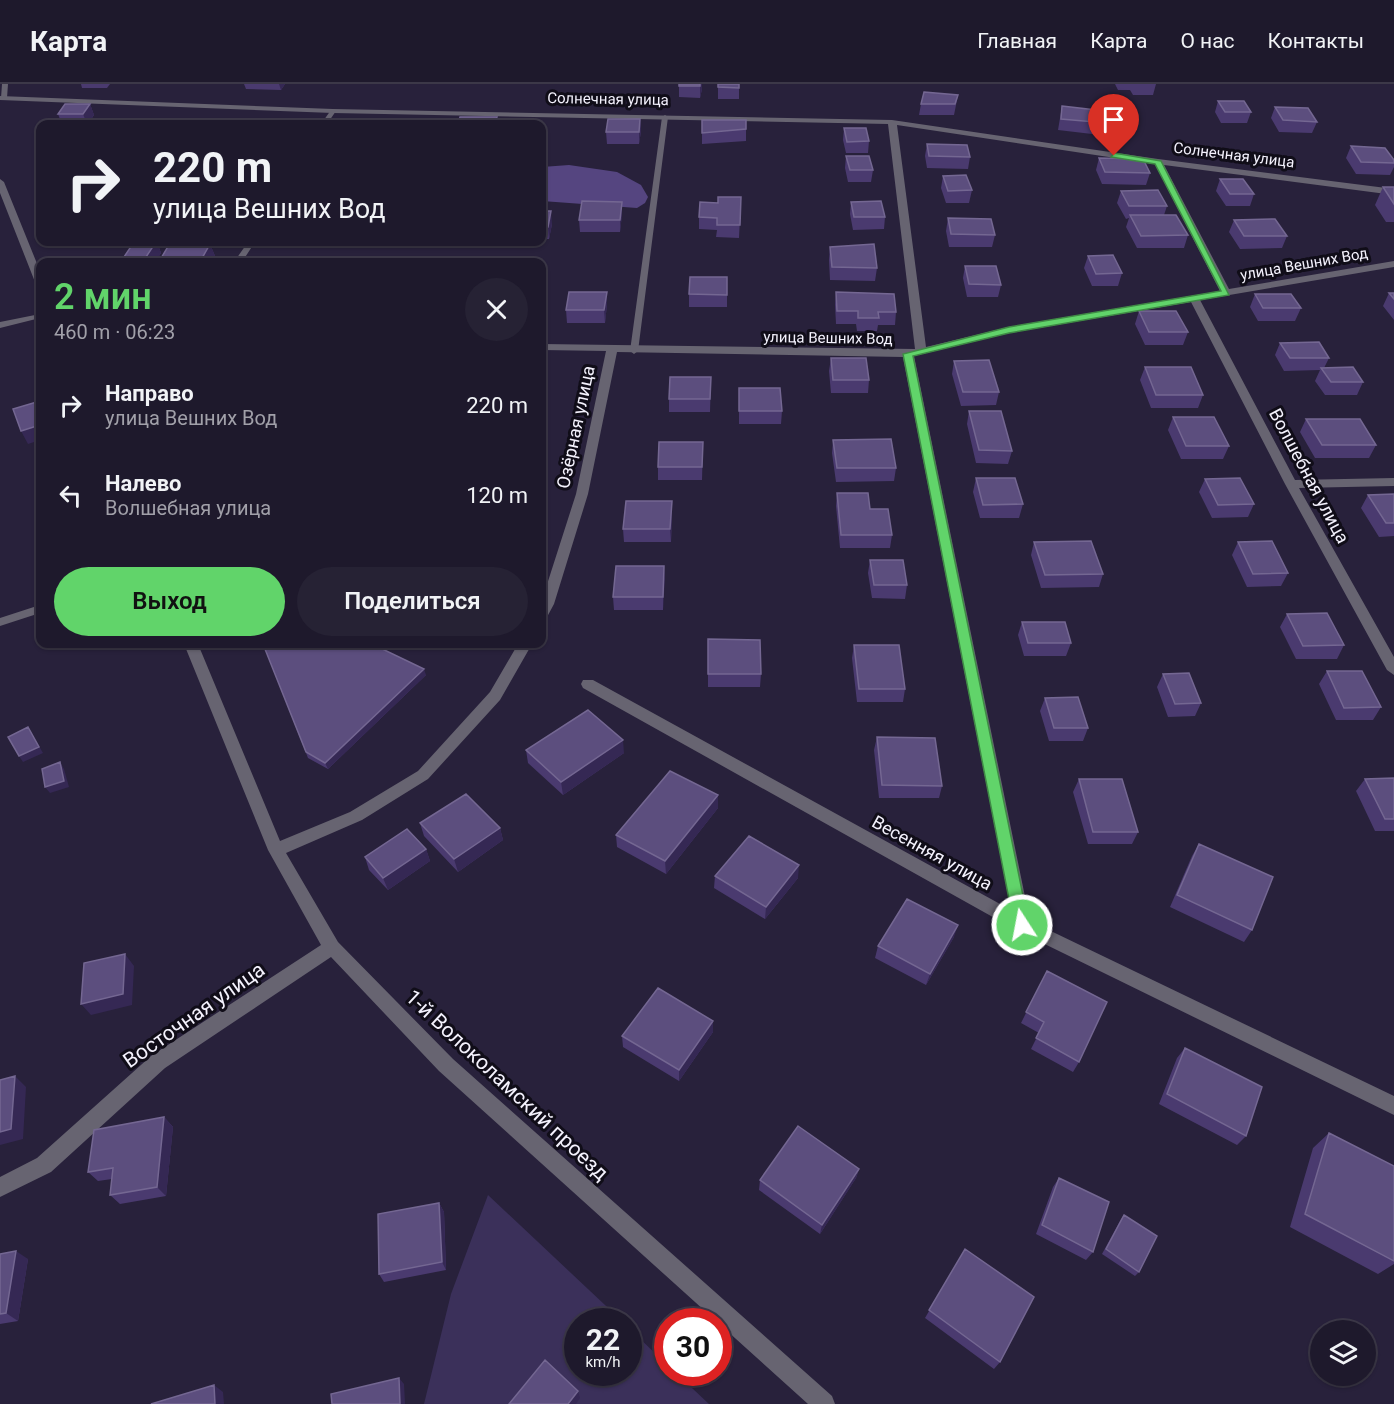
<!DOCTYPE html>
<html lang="ru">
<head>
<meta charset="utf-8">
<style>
	body { margin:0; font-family:Roboto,sans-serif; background:#262234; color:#f1f3f6; height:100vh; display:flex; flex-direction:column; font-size:22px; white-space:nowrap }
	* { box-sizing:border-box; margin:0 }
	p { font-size:20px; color:#a1a0a9 }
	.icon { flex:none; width:33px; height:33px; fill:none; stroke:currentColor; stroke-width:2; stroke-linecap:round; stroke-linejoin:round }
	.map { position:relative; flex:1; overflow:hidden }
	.details { position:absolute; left:36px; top:174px; width:510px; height:390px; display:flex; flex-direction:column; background:#1e192c; border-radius:12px; box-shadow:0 2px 4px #0004,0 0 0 2px #3c3848 }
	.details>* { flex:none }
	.banner { position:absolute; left:36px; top:36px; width:510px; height:126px; border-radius:12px; box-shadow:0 2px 4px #0004,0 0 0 2px #3c3848; background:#1e192c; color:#f1f3f6; overflow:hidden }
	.fabs { position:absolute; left:1310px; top:1236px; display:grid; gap:12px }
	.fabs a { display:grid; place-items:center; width:66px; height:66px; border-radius:50%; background:#1e192c; box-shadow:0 2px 4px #0004,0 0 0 2px #3c3848; font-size:30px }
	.speed { position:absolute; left:564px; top:1224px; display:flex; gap:12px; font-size:30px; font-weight:700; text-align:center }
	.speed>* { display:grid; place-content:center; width:78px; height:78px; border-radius:50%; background:#1e192c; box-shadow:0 2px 4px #0004,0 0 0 2px #3c3848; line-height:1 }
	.speed small { font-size:15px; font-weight:400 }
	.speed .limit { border:9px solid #d22; background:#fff; color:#111 }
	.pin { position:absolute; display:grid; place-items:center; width:51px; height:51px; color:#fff; margin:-62px -26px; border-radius:50% 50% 50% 0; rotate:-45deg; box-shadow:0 0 6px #0007 }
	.pin .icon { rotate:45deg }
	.me { position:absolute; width:66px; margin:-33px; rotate:349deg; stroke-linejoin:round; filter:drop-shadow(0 0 4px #0008) }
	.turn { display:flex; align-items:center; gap:21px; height:126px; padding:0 18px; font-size:27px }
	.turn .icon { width:78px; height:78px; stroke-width:2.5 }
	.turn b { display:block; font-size:42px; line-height:51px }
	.round { display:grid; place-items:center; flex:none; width:63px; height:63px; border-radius:32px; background:#262234 }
	.overview { display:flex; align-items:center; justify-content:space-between; height:102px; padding:0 18px }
	h1 { font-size:36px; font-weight:600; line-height:45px; color:#61d46a }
	.primary-button { display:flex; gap:12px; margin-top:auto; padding:12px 18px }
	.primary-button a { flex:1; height:69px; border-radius:36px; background:#61d46a; color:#111; font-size:24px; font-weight:600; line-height:69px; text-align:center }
	.primary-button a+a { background:#262234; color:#f1f3f6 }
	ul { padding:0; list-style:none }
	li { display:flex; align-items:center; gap:18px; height:90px; padding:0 18px }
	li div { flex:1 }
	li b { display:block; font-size:22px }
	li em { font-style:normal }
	header { display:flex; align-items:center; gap:36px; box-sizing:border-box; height:84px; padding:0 30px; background:#1e192c; border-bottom:2px solid #3c3848 }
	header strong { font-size:28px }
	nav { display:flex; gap:33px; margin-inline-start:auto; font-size:21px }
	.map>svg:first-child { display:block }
</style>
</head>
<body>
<header>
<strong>Карта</strong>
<nav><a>Главная</a><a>Карта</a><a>О нас</a><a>Контакты</a></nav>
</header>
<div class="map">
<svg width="1394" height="1320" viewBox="0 0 1394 1320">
	<rect width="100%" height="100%" fill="#28213b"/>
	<!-- green -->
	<path fill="#3b305a" d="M488,1111L622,1237L578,1238V1288H628L629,1244L667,1281L668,1288L676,1289L709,1320H424L451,1210Z"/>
	<!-- water -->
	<path fill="#554580" d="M569,81L617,88L641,101L648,113L645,119L637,124L542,117V83Z"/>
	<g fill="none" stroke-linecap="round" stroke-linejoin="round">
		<!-- service -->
		<path fill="#676471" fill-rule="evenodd" d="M2,0H8L7,14L4,16L1,14Z
			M331,26L336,27L327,40H321Z
			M665,31L668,33L638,267L634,270L630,267L662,33Z
			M248,158H255L242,178H234Z
			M40,230V234L0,244V238Z
			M40,521V529L0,542V534Z"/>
		<!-- minor -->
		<path fill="#676471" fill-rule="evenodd" d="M0,12L333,25L892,36L1158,75L1394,105V111L1164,81L1229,205L1394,177V183L1200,216L1295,396L1394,394V402L1299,404L1394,573V591L1387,586L1285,400L1191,218L1009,249L914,272L1030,837L1394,1012V1031L1016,846L583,604L581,600L583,596H593L1011,826L903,273L617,268L588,410L554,520L547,533L542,535V516L576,410L606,267L542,266V260L915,265L888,40L333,29L0,16ZM897,41L1155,80L1220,207L1009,243L926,263Z
			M0,95L4,98L40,187V201L35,198L0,109Z
			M184,560H198L280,757L350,728L418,687L490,608L518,560H532L500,616L428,695L362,736L286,769L338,858L453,975L832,1312L835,1320H808L439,987L331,873L165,984L51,1088L0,1113V1093L37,1074L151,972L321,861L268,766Z"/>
	</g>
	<!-- wall -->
	<path fill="#4a3a6f" d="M81,0H110L107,4H82Z
		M244,0H285L281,6L246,5Z
		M679,0H702V5L700,14L679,13Z
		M718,0H739V15H718Z
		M1115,0H1156L1153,11H1133L1130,6H1118Z
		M958,11L954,31H919L921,20Z
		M1218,17L1251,28L1247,39H1221L1215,28Z
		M90,20L94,31L88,40H45L61,38L58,30Z
		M1062,22L1095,38L1092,50L1058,46Z
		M1275,23L1317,38L1312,49L1279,48L1271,34Z
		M640,35L641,47L639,60H607L606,48Z
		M702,36L746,45V57L702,60Z
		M844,44L869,57L868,69H846L843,56Z
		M927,60L970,73L968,85L927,84L925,72Z
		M1351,62L1394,76V83L1390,91L1356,90L1346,74Z
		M846,72L873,86L871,98H848L845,84Z
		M1099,74L1150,89L1146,101L1102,100L1096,86Z
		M943,92L972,106L969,119H946L941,104Z
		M1220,95L1254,110L1250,122H1226L1216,107Z
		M1383,103H1394V138H1386L1375,121Z
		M1121,107L1167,122L1164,131L1188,151L1184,164H1137L1126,143L1129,134L1126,135L1117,119Z
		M741,113L739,154L716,153L717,146L699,145V133L718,119Z
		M622,118V130L620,148H580L579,136Z
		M851,118L885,133L884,145L853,146L850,130Z
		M542,127L552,140L549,155H542Z
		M948,134L995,151L992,163H949L946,147Z
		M1234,136L1287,152L1282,164L1240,165L1229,148Z
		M100,158H157L161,169L155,178H123L122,176L130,164H103Z
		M408,158H435L433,164H409Z
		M210,160L215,172L211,178H161L160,176Z
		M830,163L877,184L875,197L830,196L829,176Z
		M1088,172L1122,189L1118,202H1092L1084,184Z
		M965,182L1001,201L998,213H967L963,194Z
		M727,193V223H689V210Z
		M607,208V220L605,239H567L566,226Z
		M836,208L896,228L895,241H878L877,247H857L856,240H836L835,221Z
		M1389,209H1394V236L1383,222Z
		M1255,210L1301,224L1295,237H1258L1250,223Z
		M1139,227L1188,248L1183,261H1145L1135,240Z
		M1280,259L1329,274L1324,284L1363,298L1357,311H1325L1315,297L1320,286L1284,287L1275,271Z
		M831,274L869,296L868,309H831L829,287Z
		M954,277L999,308L996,321L961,322L952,290Z
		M1145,283L1203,311L1198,324H1151L1140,296Z
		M711,293L710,328H669V315Z
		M739,304L782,327L781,340H739Z
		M969,327L1012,367L1008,380L976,379L967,340Z
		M1173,333L1229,362L1223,375H1181L1168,346Z
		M1306,335L1376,361L1369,374H1315L1300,348Z
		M833,356L896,384L894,397L836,398L832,369Z
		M703,358L702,396H658V383Z
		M976,394L1023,420L1019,434H980L973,408Z
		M1205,395L1254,420L1248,433L1212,434L1199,408Z
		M837,409L870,425L892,451L890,464H840L836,422Z
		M1394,410V452L1379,453L1361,424L1368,411Z
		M672,430L671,458H624L623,445Z
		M1034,458L1103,490L1099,503L1041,504L1031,471Z
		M1238,458L1288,489L1281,502L1247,503L1232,471Z
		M870,476L907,501L905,515L872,514L868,489Z
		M664,482L663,526H614L613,513Z
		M1287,530L1344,561L1337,575H1296L1280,543Z
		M1022,538L1071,559L1066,572H1024L1018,551Z
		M708,555L761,590L760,603H708Z
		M263,560L426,591L328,685L308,674Z
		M854,561L905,605L903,618H857L852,574Z
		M1327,587L1381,623L1373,636H1336L1319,600Z
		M1163,590L1201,619L1195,632L1168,633L1157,603Z
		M1045,614L1088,644L1083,657H1049L1040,627Z
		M877,653L942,702L939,714H879L874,666Z
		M526,666L624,669L563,711L528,679Z
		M1394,694V747H1375L1356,707L1365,695Z
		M1079,695L1138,748L1132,760H1088L1073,708Z
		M718,711V724L666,790L617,763L616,751Z
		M420,739L500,744L503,756L458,788L424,752Z
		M1199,760L1252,846L1244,858L1170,823L1192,772Z
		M426,765L430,777L388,806L369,786L365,773Z
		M715,792L798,794L765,835L714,804Z
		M954,853L926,901L875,874L878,862Z
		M1047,887L1079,978L1073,988L1031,965L1039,949L1021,939Z
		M713,937V948L679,997L623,963L622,952Z
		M1185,964L1246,1052L1237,1061L1159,1020L1177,974Z
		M164,1033L173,1043L166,1112L120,1120L110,1111L112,1095L98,1097L88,1088Z
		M1329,1049L1394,1082V1180L1378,1190L1290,1143L1313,1064Z
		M859,1085L856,1094L820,1150L759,1106L760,1096Z
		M1059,1094L1093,1168L1086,1176L1036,1150L1053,1103Z
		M439,1119L444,1128L446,1186L384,1198L379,1190Z
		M1124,1131L1139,1188L1135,1192L1102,1170L1121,1135Z
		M965,1165L1000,1278L994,1285L925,1234Z
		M0,1170L28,1175L18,1237L0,1240Z"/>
	<!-- shaded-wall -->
	<path fill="#352854" d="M279,0H285L281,6Z
		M700,0H702V5L700,14Z
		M90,20L94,31L87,40L83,30Z
		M640,35L641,47L639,60V48Z
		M622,118V130L620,148V136Z
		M551,127L552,140L549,155L548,143Z
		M156,158H157L161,169L155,178H145L144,176Z
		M210,160L215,172L211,178H202L201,176Z
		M607,208V220L605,239L604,226Z
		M40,341V356L28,360L21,347Z
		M672,417V430L671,458L670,445Z
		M664,482L665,495L663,526V513Z
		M424,585L426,591L328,685L325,679Z
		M28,643L43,669L23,678L19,672Z
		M623,656L624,669L563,711L561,698Z
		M60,678L64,685L69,703L50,709L45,703Z
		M718,711V724L666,790L665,777Z
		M500,744L503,756L458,788L454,775Z
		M426,765L430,777L388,806L383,794Z
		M799,781L798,794L765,835L766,823Z
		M958,841L954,853L926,901L930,890Z
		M125,870L134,882L132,921L91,931L81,920Z
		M713,937V948L679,997V986Z
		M15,992L26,1003L23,1055L0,1061V1048Z
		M164,1033L173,1043L166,1112L157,1103Z
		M859,1085L856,1094L820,1150L822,1141Z
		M439,1119L444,1128L446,1186L442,1178Z
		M16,1167L28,1175L18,1237L6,1229Z
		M399,1294L404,1300L405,1320H400Z
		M214,1301L223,1308L224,1320H215Z
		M578,1307L580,1314L576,1320H568Z"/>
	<!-- building -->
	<path fill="#5c4e7e" stroke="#746792" stroke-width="1.5" d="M679,0H700V2H679Z
		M718,0H739V4L718,3Z
		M924,8L958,11L955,20H921Z
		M1218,17H1244L1251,28H1225Z
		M65,20H90L83,30H58Z
		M1062,22L1096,26L1095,38L1061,35Z
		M1275,23L1308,24L1317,38L1283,36Z
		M460,33H497L495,40H458Z
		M608,35H640L639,48H606Z
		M702,36H746V45L702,49Z
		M176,37H197L195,40H173Z
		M72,38L70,40H45L46,39Z
		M255,38H298L297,40H254Z
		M844,44H866L869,57L847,58Z
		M927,60L967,61L970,73L929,72Z
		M1351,62L1385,64L1394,76V79L1361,78Z
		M846,72H869L873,86H850Z
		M1099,74L1143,75L1150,89L1105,88Z
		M966,91L972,106L948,107L943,92Z
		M1220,95H1243L1254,110H1230Z
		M1383,103H1394V120Z
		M1158,106L1167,122H1129L1121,107Z
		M718,113H741L740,141H717V134L699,133L700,118L718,119Z
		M582,117L622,118L620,136H579Z
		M881,117L885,133H854L851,118Z
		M542,127H551L548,143H542Z
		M1130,131H1176L1188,151L1141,152Z
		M948,134L991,135L995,151L951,150Z
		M1275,135L1287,152H1244L1234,136Z
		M134,158H156L144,176H122Z
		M170,159L210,160L201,176H160Z
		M874,160L877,184L832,183L830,163Z
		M1113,171L1122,189L1096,190L1088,172Z
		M965,182H996L1001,201L969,200Z
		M690,193H727V211L689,210Z
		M569,208H607L604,226H566Z
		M836,208L894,210L896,228H878L879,234H858V227H837Z
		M1389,209H1394V215Z
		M1255,210H1291L1301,224H1263Z
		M1139,227H1176L1188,248H1149Z
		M1319,258L1329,274H1290L1280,259Z
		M831,274H866L869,296H833Z
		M989,276L999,308H963L954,277Z
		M1145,283H1191L1203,311H1156Z
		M1353,283L1363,298H1331L1321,284Z
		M670,293H711L710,315H669Z
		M739,304H780L782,327H739Z
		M40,317V341L21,347L13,325Z
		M969,327H1001L1012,367L979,366Z
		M1173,333H1214L1229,362H1186Z
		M1306,335H1360L1376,361H1322Z
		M891,355L896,384H837L833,356Z
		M659,358H703L702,383H658Z
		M976,394H1015L1023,420L983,421Z
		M1240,394L1254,420L1218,421L1205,395Z
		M837,409H868L870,425H888L892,451H841Z
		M1394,410V439H1386L1368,411Z
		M626,417H672L670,445H623Z
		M1091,457L1103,490L1045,491L1034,458Z
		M1272,457L1288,489L1253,490L1238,458Z
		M870,476H903L907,501H874Z
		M616,482H664L663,513H613Z
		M1327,529L1344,561L1303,562L1287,530Z
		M1022,538H1065L1071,559H1028Z
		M708,555L760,556L761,590H708Z
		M263,560H372L424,585L325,679L306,668Z
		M854,561H899L905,605H859Z
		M1327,587H1362L1381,623L1344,624Z
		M1189,589L1201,619L1175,620L1163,590Z
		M1078,613L1088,644H1054L1045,614Z
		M588,626L623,656L561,698L526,666Z
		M28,643L39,663L19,672L8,653Z
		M877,653L935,654L942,702L882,701Z
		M60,678L64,697L45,703L42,685Z
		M670,687L718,711L665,777L616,751Z
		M1394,694V735H1385L1365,695Z
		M1079,695H1122L1138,748H1093Z
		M466,710L500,744L454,775L420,739Z
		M407,745L426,765L383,794L365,773Z
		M749,752L799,781L766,823L715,792Z
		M1199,760L1273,793L1252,846L1177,811Z
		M907,815L958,841L930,890L878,862Z
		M125,870L123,910L81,920L84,879Z
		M1047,887L1107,918L1079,978L1036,954L1044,938L1026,928Z
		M658,904L713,937L679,986L622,952Z
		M1185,964L1262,1003L1246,1052L1167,1010Z
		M15,992L11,1045L0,1048V996Z
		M164,1033L157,1103L110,1111L113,1084L88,1088L94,1046Z
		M798,1042L859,1085L822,1141L760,1096Z
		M1329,1049L1394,1082V1177L1305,1130Z
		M1059,1094L1109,1118L1093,1168L1042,1141Z
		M439,1119L442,1178L379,1190L378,1130Z
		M1124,1131L1157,1152L1139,1188L1106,1165Z
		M965,1165L1034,1213L1000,1278L929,1226Z
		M16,1167L6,1229L0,1230V1170Z
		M545,1276L578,1307L568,1320H509Z
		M399,1294L400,1320H332L331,1310Z
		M214,1301L215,1320H151Z"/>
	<!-- route -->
	<path fill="#61d46a" stroke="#3f8a45" stroke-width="1.5" d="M1114,69L1161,77L1229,211L1009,249L913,272L1029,841L1022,847L1014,841L903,270L1009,243L1221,207L1155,80L1111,73Z"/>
	<g text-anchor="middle" stroke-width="6" stroke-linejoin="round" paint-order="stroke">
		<!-- far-street labels -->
		<g font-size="15" fill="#f4f2fd" stroke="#100d18">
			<text transform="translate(608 15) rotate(1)" y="5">Солнечная улица</text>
			<text transform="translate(1234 71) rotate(7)" y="5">Солнечная улица</text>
			<text transform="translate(1304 180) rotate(-10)" y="5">улица Вешних Вод</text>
			<text transform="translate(828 254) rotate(1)" y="5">улица Вешних Вод</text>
		</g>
		<!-- street labels -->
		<g font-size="18" fill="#f4f2fd" stroke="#100d18">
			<text transform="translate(576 343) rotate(-78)" y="6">Озёрная улица</text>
			<text transform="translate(1309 392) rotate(62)" y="6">Волшебная улица</text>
			<text transform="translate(932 769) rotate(29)" y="6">Весенняя улица</text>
		</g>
		<!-- near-street labels -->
		<g font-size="21" fill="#f4f2fd" stroke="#100d18">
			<text transform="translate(194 931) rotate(-35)" y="7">Восточная улица</text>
			<text transform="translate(507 1001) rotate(43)" y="7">1-й Волоколамский проезд</text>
		</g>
	</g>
</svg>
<div class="fabs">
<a><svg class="icon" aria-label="layers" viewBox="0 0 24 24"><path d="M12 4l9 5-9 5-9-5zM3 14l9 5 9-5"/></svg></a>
</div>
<div class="speed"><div>22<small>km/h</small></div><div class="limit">30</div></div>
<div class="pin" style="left:1114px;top:72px;background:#d93025"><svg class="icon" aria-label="arrive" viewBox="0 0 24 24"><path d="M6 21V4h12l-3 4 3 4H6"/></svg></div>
<svg class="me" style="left:1022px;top:841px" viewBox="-20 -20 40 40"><circle r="17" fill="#61d46a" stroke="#fff" stroke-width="3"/><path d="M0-11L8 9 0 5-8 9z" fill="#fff"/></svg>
<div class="banner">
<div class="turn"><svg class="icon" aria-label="right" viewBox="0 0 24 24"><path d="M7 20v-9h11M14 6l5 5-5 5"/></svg><div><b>220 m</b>улица Вешних Вод</div></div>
</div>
<section class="details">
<div class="overview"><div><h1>2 мин</h1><p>460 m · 06:23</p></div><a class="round"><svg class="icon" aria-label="close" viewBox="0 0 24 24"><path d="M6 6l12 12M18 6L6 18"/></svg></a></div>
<ul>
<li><svg class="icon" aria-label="right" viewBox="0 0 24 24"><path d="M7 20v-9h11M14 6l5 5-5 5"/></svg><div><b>Направо</b><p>улица Вешних Вод</p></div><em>220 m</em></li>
<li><svg class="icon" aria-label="left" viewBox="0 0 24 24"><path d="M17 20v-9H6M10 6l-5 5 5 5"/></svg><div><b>Налево</b><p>Волшебная улица</p></div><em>120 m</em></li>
</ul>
<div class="primary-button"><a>Выход</a><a>Поделиться</a></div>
</section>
</div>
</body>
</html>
